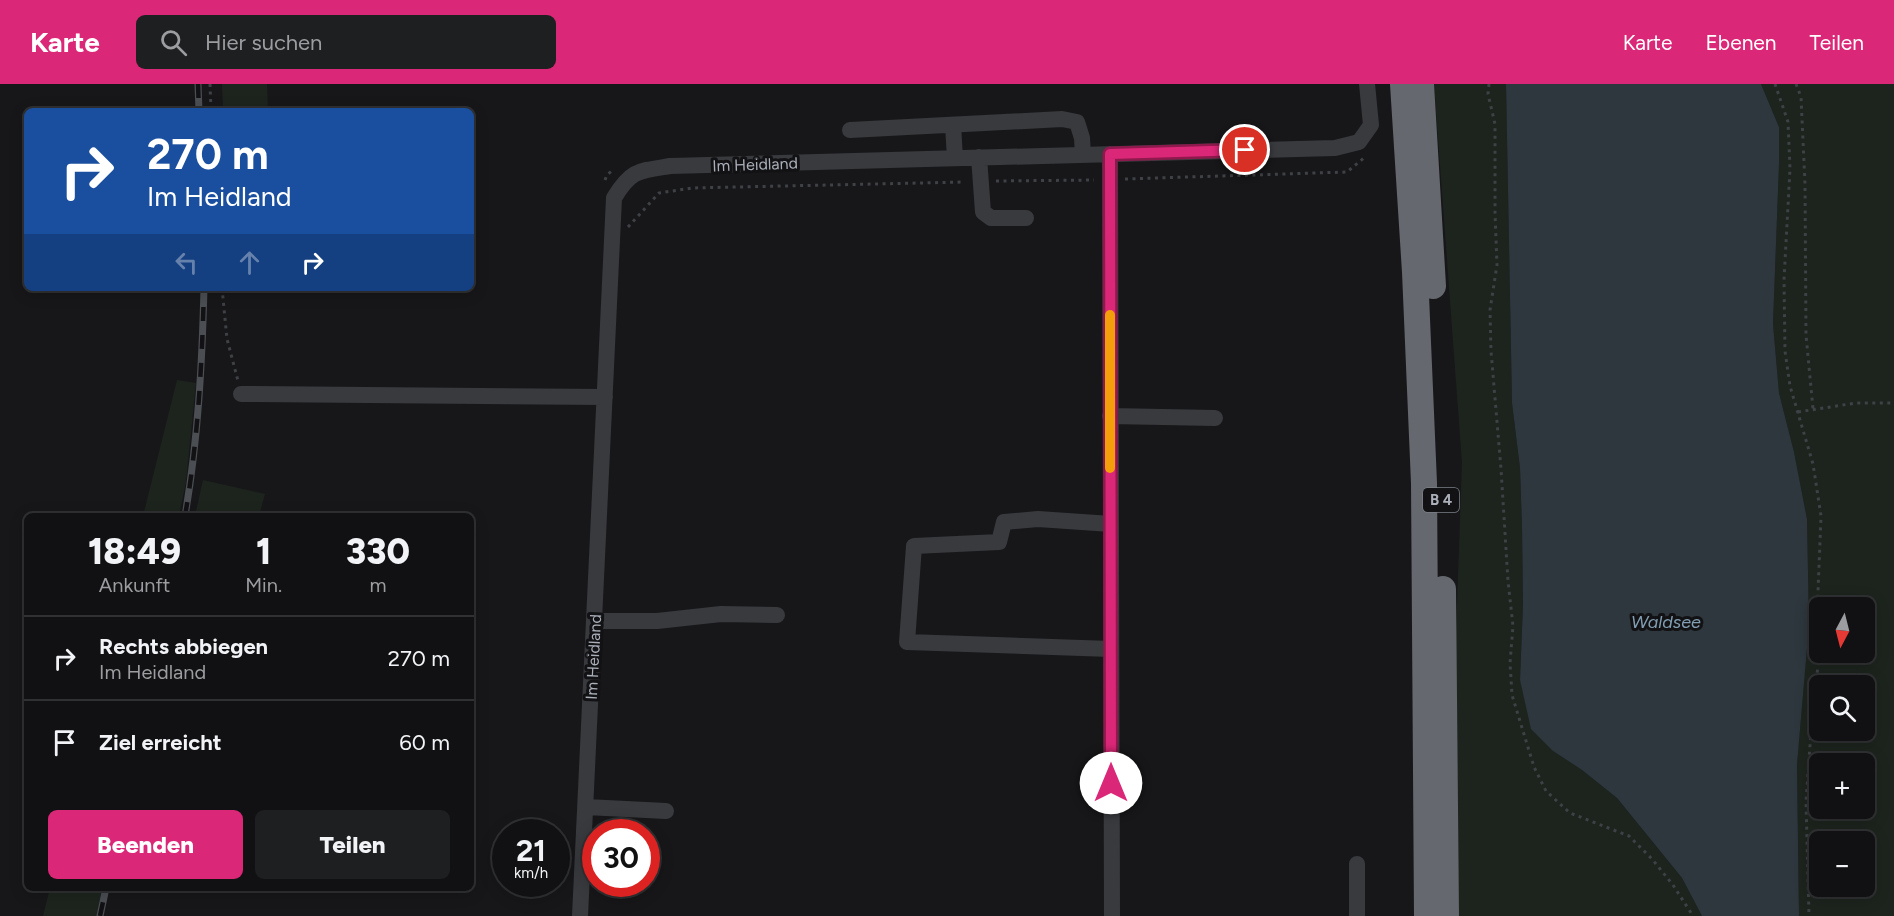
<!DOCTYPE html>
<html lang="de">
<head>
<meta charset="utf-8">
<style>
	body { margin:0; font-family:Figtree,sans-serif; background:#1e1f21; color:#f1f3f6; height:100vh; display:flex; flex-direction:column; font-size:22px; white-space:nowrap }
	* { box-sizing:border-box; margin:0 }
	p { font-size:20px; color:#9c9da0 }
	.icon { flex:none; width:33px; height:33px; fill:none; stroke:currentColor; stroke-width:2; stroke-linecap:round; stroke-linejoin:round }
	.map { position:relative; flex:1; overflow:hidden }
	.details { position:absolute; left:24px; top:429px; width:450px; height:378px; display:flex; flex-direction:column; background:#111113; border-radius:9px; box-shadow:0 3px 15px #0003,0 0 0 2px #303133 }
	.details>* { flex:none }
	.guide { position:absolute; left:24px; top:24px; width:450px; height:183px; border-radius:9px; box-shadow:0 3px 15px #0003,0 0 0 2px #303133; background:#1a4fa0; color:#fff; overflow:hidden }
	.needle { width:39px; rotate:187deg }
	.fabs { position:absolute; left:1809px; top:513px; display:grid; gap:12px }
	.fabs a { display:grid; place-items:center; width:66px; height:66px; border-radius:9px; background:#111113; box-shadow:0 3px 15px #0003,0 0 0 2px #303133; font-size:30px }
	.speed { position:absolute; left:492px; top:735px; display:flex; gap:12px; font-size:30px; font-weight:700; text-align:center }
	.speed>* { display:grid; place-content:center; width:78px; height:78px; border-radius:50%; background:#111113; box-shadow:0 3px 15px #0003,0 0 0 2px #303133; line-height:1 }
	.speed small { font-size:15px; font-weight:400 }
	.speed .limit { border:9px solid #d22; background:#fff; color:#111 }
	.pin { position:absolute; display:grid; place-items:center; width:51px; height:51px; color:#fff; margin:-26px; border:3px solid #fff; border-radius:50%; box-shadow:0 2px 6px #0007 }
	.me { position:absolute; width:66px; margin:-33px; rotate:0deg; stroke-linejoin:round; filter:drop-shadow(0 0 4px #0008) }
	.turn { display:flex; align-items:center; gap:21px; height:126px; padding:0 24px; font-size:27px }
	.turn .icon { width:78px; height:78px; stroke-width:2.5 }
	.turn b { display:block; font-size:42px; line-height:51px }
	.lanes { display:flex; align-items:center; height:57px; padding:0 24px; background:#0003; justify-content:center; gap:30px; direction:ltr }
	.lanes .off { opacity:.35 }
	.eta { display:flex; justify-content:space-evenly; align-items:center; height:102px; text-align:center }
	.eta b { font-size:36px; font-weight:800; line-height:42px }
	.button { display:flex; gap:12px; margin-top:auto; padding:12px 24px }
	.button a { flex:1; height:69px; border-radius:9px; background:#db2777; color:#fff; font-size:24px; font-weight:800; line-height:69px; text-align:center }
	.button a+a { background:#1e1f21; color:#f1f3f6 }
	ul { padding:0; list-style:none }
	li { display:flex; align-items:center; gap:18px; height:84px; padding:0 24px; border-top:2px solid #303133 }
	li div { flex:1 }
	li b { display:block; font-size:22px }
	li em { font-style:normal }
	header { display:flex; align-items:center; gap:36px; box-sizing:border-box; height:84px; padding:0 30px; background:#db2777; color:#fff }
	header strong { font-size:28px }
	nav { display:flex; gap:33px; margin-inline-start:auto; font-size:21px }
	.search { width:420px; height:54px; background:#1e1f21; display:flex; align-items:center; gap:15px; box-sizing:border-box; padding:0 21px; border-radius:9px; color:#9c9da0; font-size:22px }
	.map>svg:first-child { display:block }
</style>
</head>
<body>
<header>
<strong>Karte</strong>
<div class="search"><svg class="icon" aria-label="search" viewBox="0 0 24 24"><circle cx="10" cy="10" r="6"/><path d="M15 15l6 6"/></svg>Hier suchen</div>
<nav><a>Karte</a><a>Ebenen</a><a>Teilen</a></nav>
</header>
<div class="map">
<svg width="1894" height="832" viewBox="0 0 1894 832">
	<rect width="100%" height="100%" fill="#171719"/>
	<!-- green -->
	<path fill="#1d241e" fill-rule="evenodd" d="M222,0H267L268,27H223Z
		M1434,0H1506L1512,319L1520,384L1522,443L1523,520L1520,596L1553,667L1582,686L1617,714L1682,794L1702,832H1446L1462,379Z
		M1761,0H1894V832H1799L1797,681L1809,541L1807,435L1794,368L1779,309L1773,240L1779,80V43ZM1820,524H1864V568H1820ZM1820,602H1864V646H1820ZM1820,680H1864V724H1820ZM1820,758H1864V802H1820Z
		M177,296L196,299L186,398L179,432H143Z
		M203,396L265,410L259,432H195Z
		M50,804H105L100,832H43Z"/>
	<!-- water -->
	<path fill="#2d373d" d="M1506,0H1761L1779,43V80L1773,240L1779,309L1794,368L1807,435L1809,541L1797,681L1799,832H1702L1682,794L1617,714L1582,686L1553,667L1531,645L1520,596L1523,520L1522,443L1520,384L1512,319Z"/>
	<g fill="none" stroke-linecap="round" stroke-linejoin="round">
		<!-- path -->
		<path stroke="#3e4145" stroke-width="3" stroke-dasharray="3 4.5" stroke-linecap="butt" d="M210,0L211,27
			M1489,0L1488,10L1495,40V129L1497,181L1490,226L1491,267L1501,385L1508,497L1513,542L1510,579L1512,611L1534,683L1546,707L1570,729L1629,752L1652,775L1673,801L1693,832
			M1775,0L1788,38L1790,85L1784,196L1785,267L1790,302L1813,380L1821,432L1817,533L1819,572L1811,647L1806,718L1809,832
			M1796,0L1801,13L1805,100L1806,251L1813,325
			M1125,95L1347,88L1365,73
			M605,96L607,91L614,85
			M996,97L1094,96
			M628,143L659,109L692,104L965,98
			M222,204L227,255L238,297
			M1798,328L1856,319H1894"/>
		<!-- minor -->
		<path stroke="#383a3e" stroke-width="16" d="M953,41L955,74
			M850,46L1062,35L1077,38L1082,54L1083,71
			M1110,70L1112,832
			M979,73L983,128L991,134H1026
			M241,310L605,313
			M1110,332L1215,334
			M1111,440L1038,435L1004,438L999,458L914,462L907,558L1111,565
			M595,537H657L721,530L777,531
			M586,723L666,727
			M580,832L614,114C631,86 638,87 670,82L1335,64L1359,58L1371,41L1367,0
			M1357,832V780"/>
		<!-- highway -->
		<path stroke="#65686f" stroke-width="26" d="M1403,0L1415,188L1424,399L1427,832
			M1421,0L1433,202
			M1443,505L1446,832"/>
		<defs>
			<path id="rail" d="M198,0L199,27
				M185,432C198,356 202,281 204,204
				M100,832L106,804"/>
		</defs>
		<!-- rail casing -->
		<use href="#rail" stroke="#4b4e53" stroke-width="7"/>
		<!-- rail -->
		<use href="#rail" stroke="#121214" stroke-width="4.5" stroke-dasharray="14" stroke-linecap="butt"/>
	</g>
	<g fill="none" stroke-linecap="round" stroke-linejoin="round">
		<defs>
			<path id="route" d="M1111,699L1110,70L1245,66"/>
		</defs>
		<!-- route casing -->
		<use href="#route" stroke="#8e194d" stroke-width="15"/>
		<!-- route -->
		<use href="#route" stroke="#db2777" stroke-width="10"/>
		<!-- slow -->
		<path stroke="#f59e0b" stroke-width="10" d="M1110,231V384"/>
	</g>
	<g text-anchor="middle" stroke-width="6" stroke-linejoin="round" paint-order="stroke">
		<!-- shield labels -->
		<rect fill="#121214" stroke="#7c8088" stroke-width="1.5" x="1423" y="404" width="36" height="24" rx="4.5"/>
		<g font-size="15" font-weight="bold" fill="#aaafb9">
			<text x="1441" y="421">B 4</text>
		</g>
		<!-- street labels -->
		<g font-size="16" fill="#aaafb9" stroke="#121214">
			<text transform="translate(755 80) rotate(-2)" y="6">Im Heidland</text>
			<text transform="translate(593 573) rotate(-87)" y="6">Im Heidland</text>
		</g>
		<!-- water labels -->
		<g font-size="18" font-style="italic" fill="#829eb3" stroke="#121214">
			<text x="1666" y="544">Waldsee</text>
		</g>
	</g>
</svg>
<div class="fabs">
<a><svg class="needle" viewBox="-14 -14 28 28"><path d="M0-13l5 13h-10z" fill="#e53935"/><path d="M0 13l5-13h-10z" fill="#9c9da0"/></svg></a>
<a><svg class="icon" aria-label="search" viewBox="0 0 24 24"><circle cx="10" cy="10" r="6"/><path d="M15 15l6 6"/></svg></a>
<a>+</a>
<a>−</a>
</div>
<div class="speed"><div>21<small>km/h</small></div><div class="limit">30</div></div>
<div class="pin" style="left:1245px;top:66px;background:#d93025"><svg class="icon" aria-label="arrive" viewBox="0 0 24 24"><path d="M6 21V4h12l-3 4 3 4H6"/></svg></div>
<svg class="me" style="left:1111px;top:699px" viewBox="-20 -20 40 40"><circle r="19" fill="#fff"/><path d="M0-13L10 11 0 6-10 11z" fill="#db2777"/></svg>
<div class="guide">
<div class="turn"><svg class="icon" aria-label="right" viewBox="0 0 24 24"><path d="M7 20v-9h11M14 6l5 5-5 5"/></svg><div><b>270 m</b>Im Heidland</div></div>
<div class="lanes"><svg class="icon off" aria-label="left" viewBox="0 0 24 24"><path d="M17 20v-9H6M10 6l-5 5 5 5"/></svg><svg class="icon off" aria-label="ahead" viewBox="0 0 24 24"><path d="M12 20V5M6 11l6-6 6 6"/></svg><svg class="icon" aria-label="right" viewBox="0 0 24 24"><path d="M7 20v-9h11M14 6l5 5-5 5"/></svg></div>
</div>
<section class="details">
<div class="eta">
<div><b>18:49</b><p>Ankunft</p></div>
<div><b>1</b><p>Min.</p></div>
<div><b>330</b><p>m</p></div>
</div>
<ul>
<li><svg class="icon" aria-label="right" viewBox="0 0 24 24"><path d="M7 20v-9h11M14 6l5 5-5 5"/></svg><div><b>Rechts abbiegen</b><p>Im Heidland</p></div><em>270 m</em></li>
<li><svg class="icon" aria-label="arrive" viewBox="0 0 24 24"><path d="M6 21V4h12l-3 4 3 4H6"/></svg><div><b>Ziel erreicht</b></div><em>60 m</em></li>
</ul>
<div class="button"><a>Beenden</a><a>Teilen</a></div>
</section>
</div>
</body>
</html>
